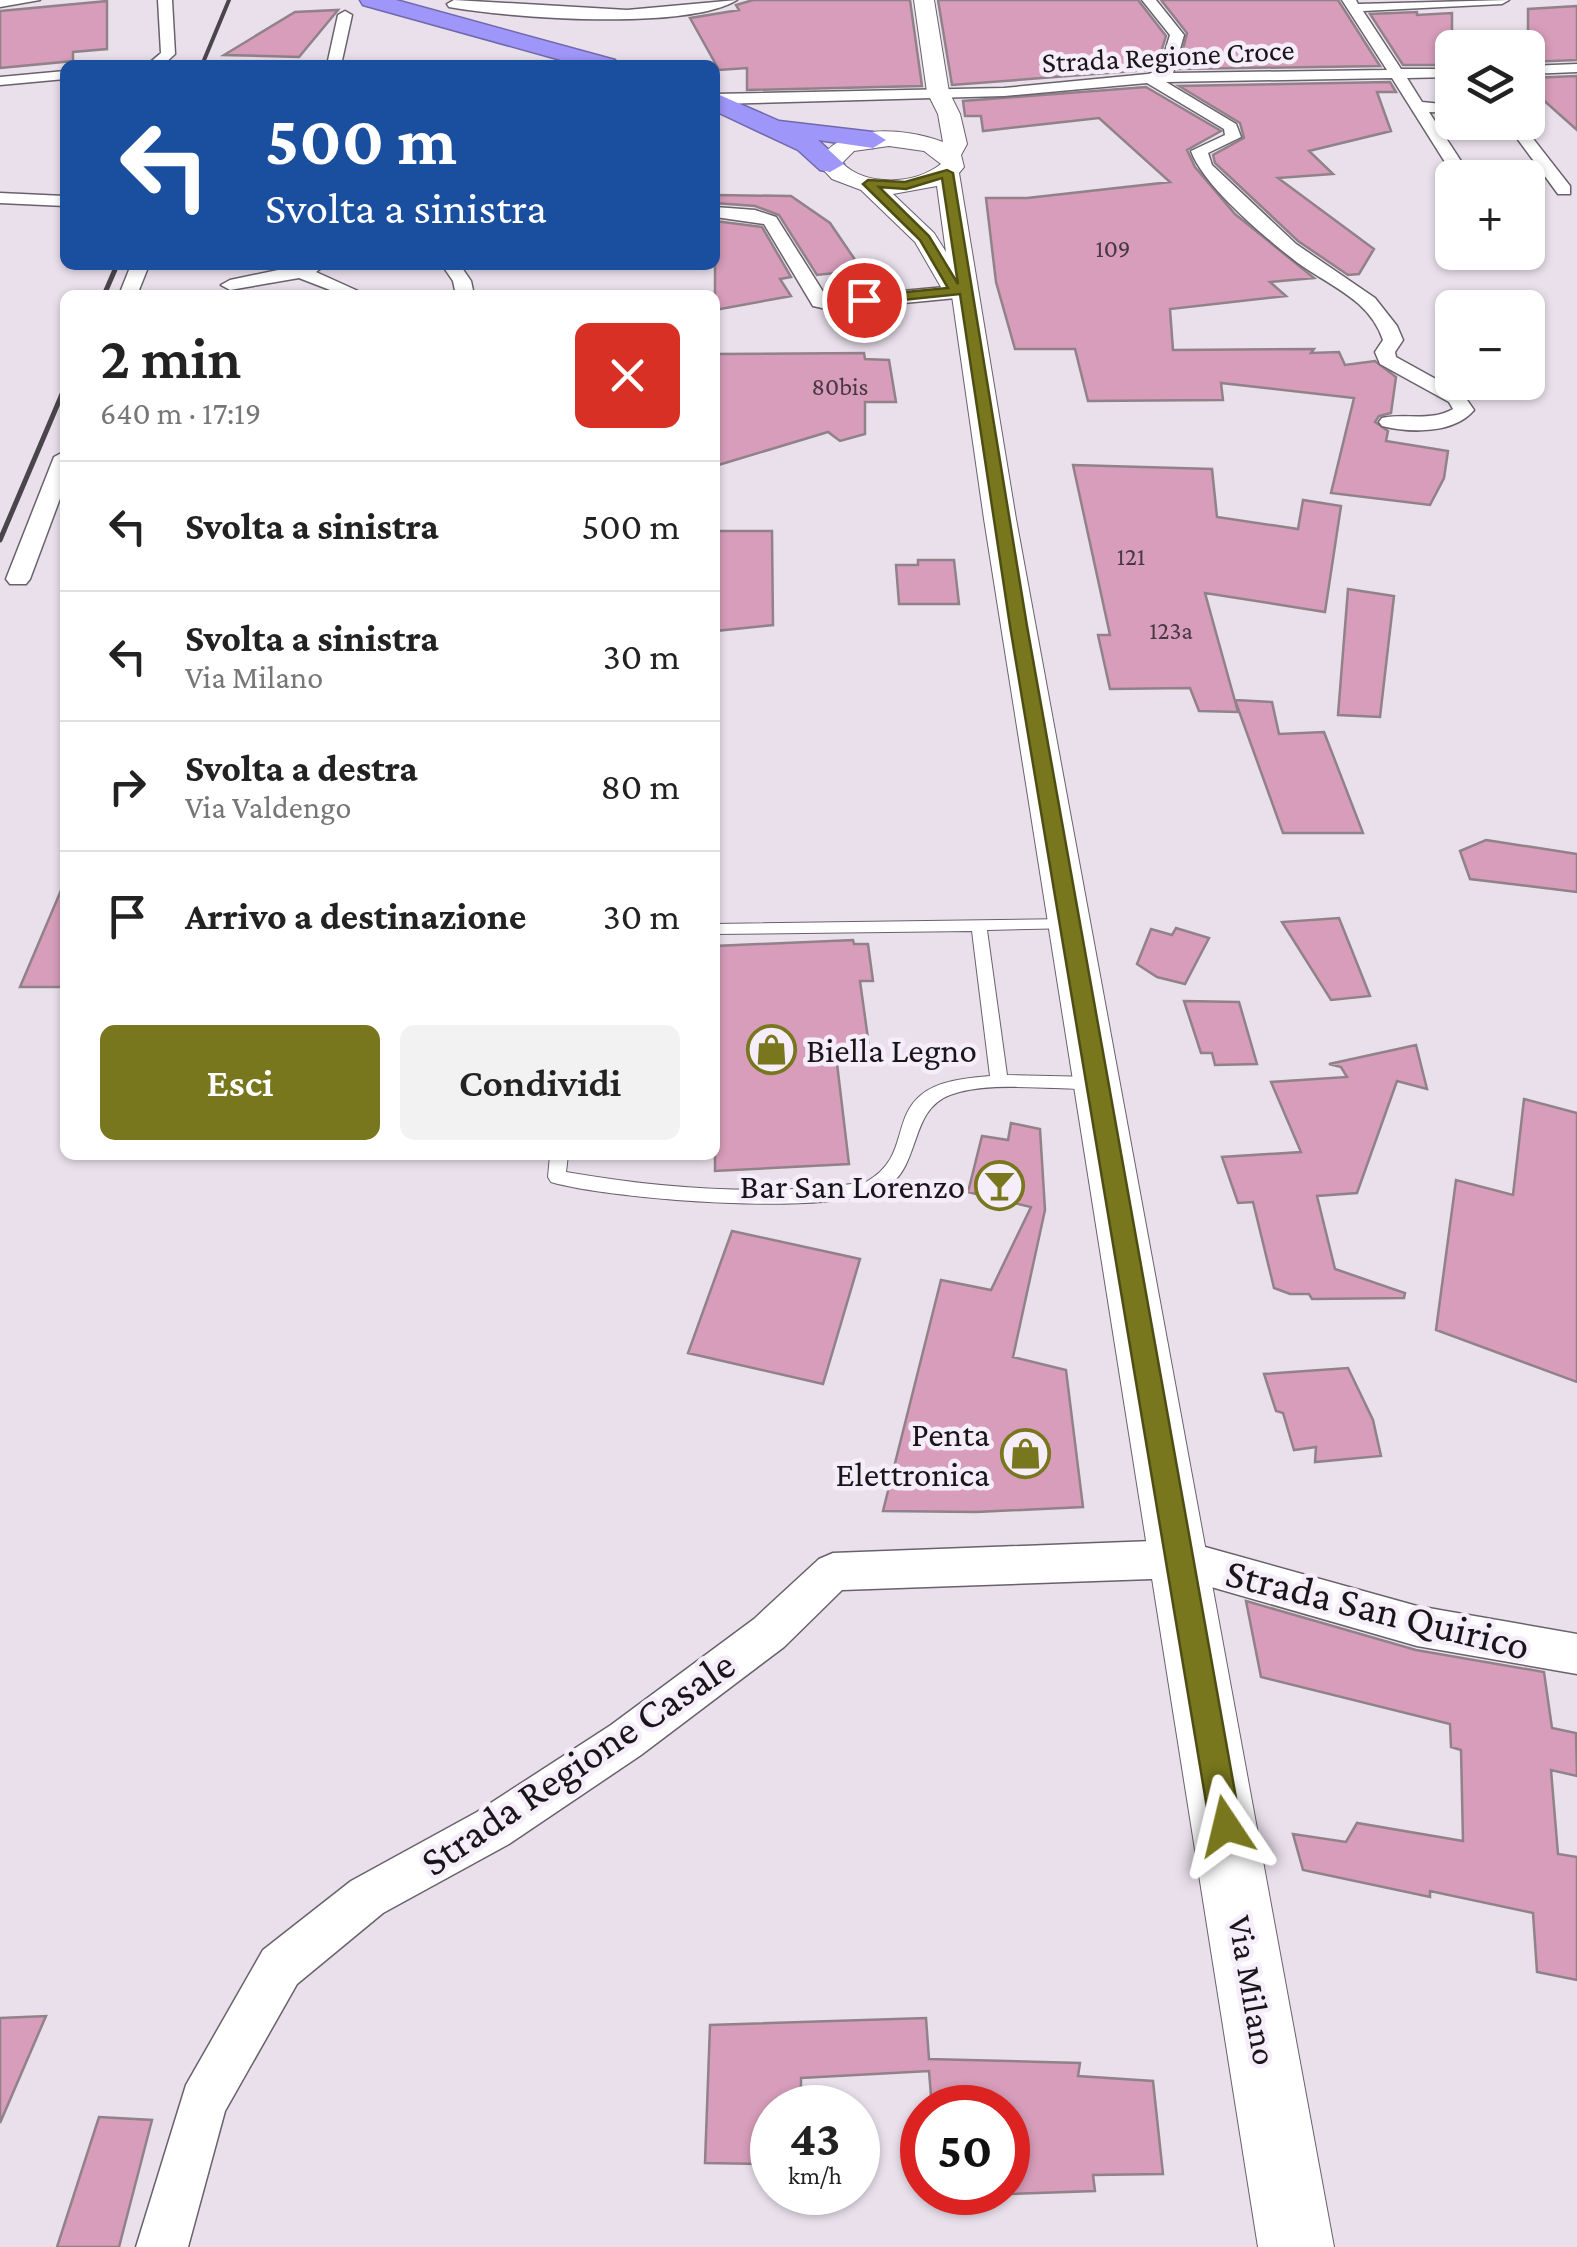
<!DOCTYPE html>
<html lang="it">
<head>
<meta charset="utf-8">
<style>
	body { margin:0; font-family:"Crimson Pro",serif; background:#f2f2f2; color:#222; height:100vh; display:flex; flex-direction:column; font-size:38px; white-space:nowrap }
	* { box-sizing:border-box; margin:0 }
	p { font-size:32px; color:#767676 }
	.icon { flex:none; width:55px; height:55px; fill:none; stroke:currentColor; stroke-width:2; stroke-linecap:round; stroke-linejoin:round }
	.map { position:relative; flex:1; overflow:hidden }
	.drawer { position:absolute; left:60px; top:290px; width:660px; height:870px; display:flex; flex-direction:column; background:#fff; border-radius:15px; box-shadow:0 2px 8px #0004 }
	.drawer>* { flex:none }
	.hud { position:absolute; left:60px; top:60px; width:660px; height:210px; border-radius:15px; box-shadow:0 2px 8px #0004; background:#1a4fa0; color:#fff; overflow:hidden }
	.buttons { position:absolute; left:1435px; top:30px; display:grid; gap:20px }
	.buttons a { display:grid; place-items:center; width:110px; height:110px; border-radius:15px; background:#fff; box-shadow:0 2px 8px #0004; font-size:50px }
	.speed { position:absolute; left:750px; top:2085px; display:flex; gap:20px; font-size:50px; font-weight:700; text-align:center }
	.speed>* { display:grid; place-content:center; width:130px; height:130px; border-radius:50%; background:#fff; box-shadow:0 2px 8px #0004; line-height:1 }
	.speed small { font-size:25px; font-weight:400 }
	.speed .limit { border:15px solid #d22; background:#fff; color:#111 }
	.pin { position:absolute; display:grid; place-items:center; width:85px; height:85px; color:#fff; margin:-42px; border:5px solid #fff; border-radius:50%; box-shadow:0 2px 10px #0007 }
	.me { position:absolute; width:110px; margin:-55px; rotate:350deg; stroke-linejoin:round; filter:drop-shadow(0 0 8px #0008) }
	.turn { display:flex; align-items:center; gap:35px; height:210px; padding:0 40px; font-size:45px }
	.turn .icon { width:130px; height:130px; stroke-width:2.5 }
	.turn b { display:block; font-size:70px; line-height:85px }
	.round { display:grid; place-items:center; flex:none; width:105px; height:105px; border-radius:15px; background:#f2f2f2 }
	.head { display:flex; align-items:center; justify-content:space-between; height:170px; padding:0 40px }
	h1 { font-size:60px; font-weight:600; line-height:75px }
	.primary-button { display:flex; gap:20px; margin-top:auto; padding:20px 40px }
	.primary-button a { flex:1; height:115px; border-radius:15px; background:#78771d; color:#fff; font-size:40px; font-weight:600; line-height:115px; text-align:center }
	.primary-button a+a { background:#f2f2f2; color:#222 }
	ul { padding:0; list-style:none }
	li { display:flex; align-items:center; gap:30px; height:130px; padding:0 40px; border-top:2px solid #e0e0e0 }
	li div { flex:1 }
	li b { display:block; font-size:38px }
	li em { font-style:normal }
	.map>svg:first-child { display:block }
</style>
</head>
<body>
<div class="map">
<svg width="1577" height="2247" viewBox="0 0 1577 2247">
	<rect width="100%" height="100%" fill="#e9e0ec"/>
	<!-- building -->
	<path fill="#d79dba" stroke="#908288" stroke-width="2.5" d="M753,0H910L922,86L747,90V68L719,70L690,18L739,10L736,5Z
		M938,0H1138L1166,36L1156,68L1147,70L952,85Z
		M1161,0H1338L1380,66L1178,69L1187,33Z
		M107,1V49L73,52V61L0,68V11Z
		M1577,6V60L1528,62V9Z
		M338,10L299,57L224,55L295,12Z
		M1417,12V15L1452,13V65H1403L1370,14Z
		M1577,76V130L1540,97H1528V78Z
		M1390,82L1396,92H1377L1391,131L1309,151L1333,174L1278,178L1374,249L1359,274L1348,275L1298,241L1215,163L1213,155L1244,138L1240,123L1179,86Z
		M1146,87L1221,131L1187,150L1195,167L1235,214L1314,278L1270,282L1286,296L1170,309L1173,350L1314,349L1311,353L1339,352L1345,365L1375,361L1396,377L1391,413L1379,416L1375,422L1388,431L1386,441L1448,451L1444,478L1430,505L1331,493L1354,398L1221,383L1223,400L1088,401L1075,349H1015L996,282L986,198H1027L1170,182L1099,118L983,131L981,116H965L963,101Z
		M715,195L791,196L830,223L862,270L817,275L779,215L755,206L715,203Z
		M715,221L762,227L791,277L780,279L791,296L715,310Z
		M864,353L865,359L889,360L896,402H865V434L840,441L828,432L715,466V354Z
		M1073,465L1212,469L1217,517L1298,529L1303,500L1341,506L1325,612L1205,593L1238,712L1199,711L1190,688L1110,689L1098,635H1110Z
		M715,531H772L773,625L715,631Z
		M918,560H954L959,604H899L896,565H918Z
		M1348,589L1394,596L1380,717L1338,715Z
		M1235,700L1272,702L1279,734L1324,732L1363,833H1283Z
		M1486,840L1577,854V892L1470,879L1460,851Z
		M65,881V987H20Z
		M1339,918L1370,996L1331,1000L1282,922Z
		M1176,928L1209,938L1185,984L1157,977L1137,964L1151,929L1172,935Z
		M853,940L854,944H868L873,981H860L870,1053L836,1055L849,1164L715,1171V946Z
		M1184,1001L1239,1002L1257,1064L1215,1065L1212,1053H1201Z
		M1416,1045L1427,1089L1397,1081L1357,1193L1317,1196L1335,1269L1405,1293L1404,1298L1312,1299L1309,1294H1290L1274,1288L1253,1202L1238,1203L1222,1157L1301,1152L1271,1082L1347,1077L1341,1067L1329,1064Z
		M1524,1099L1577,1113V1382L1436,1330L1456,1180L1513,1195Z
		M1011,1123L1040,1129L1045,1210L1013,1357L1066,1370L1083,1507L976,1512L883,1511L941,1280L991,1290L1031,1207L968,1192L982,1136L1008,1140Z
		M732,1231L860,1259L823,1384L688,1353Z
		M1348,1368L1373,1420L1381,1456L1315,1462L1316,1447L1294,1450L1283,1413L1276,1411L1264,1374Z
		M1246,1601L1416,1650L1544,1672L1552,1728L1576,1733L1577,1776L1551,1770L1558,1854L1577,1857V1980L1537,1972L1533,1913L1430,1891V1897L1303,1870L1293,1834L1346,1842L1357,1823L1463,1841L1461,1750L1451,1747L1450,1724L1261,1677Z
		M46,2016L0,2123V2018Z
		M926,2018L929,2059L1080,2063L1078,2076L1153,2081L1163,2174L1093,2175L1095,2191L1008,2194V2108H932L929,2071L801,2078V2108H772V2164L705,2163L710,2025Z
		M99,2117L152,2120L119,2247H57Z"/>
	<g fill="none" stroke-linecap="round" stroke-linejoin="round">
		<defs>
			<path id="lane" d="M1069,919L1077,924L1075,928L987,930L1007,1075L1094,1077L1103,1083L1100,1087C1086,1091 1070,1088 1055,1088C1023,1087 980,1084 950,1095C910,1110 921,1162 889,1186C844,1219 607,1199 551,1182L548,1177L550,1155H568L566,1172C664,1189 768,1197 866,1182C909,1158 891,1120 921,1095C939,1080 968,1078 990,1076L972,931L715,934V924Z"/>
			<path id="street" d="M0,0H40L0,7Z
				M158,0H172L175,54L163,65H147L161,53Z
				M454,0L627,10L737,0C686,31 510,18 449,7L447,4Z
				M1142,0H1156L1184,35L1173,73L1387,70L1342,0H1356L1358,4L1509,0L1502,4L1363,11L1401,69H1452V77L1407,78L1422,102L1452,105V113L1429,112L1472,178H1455L1392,78L1166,82L1236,124L1241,137L1208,153L1212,165L1296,244L1375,298L1397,326L1403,340L1395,352L1396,357L1463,394L1474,410C1454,434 1410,433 1382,426L1379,422L1382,418C1406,413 1430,422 1453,409L1449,402L1380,364L1375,352L1383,340C1370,300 1330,286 1298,263C1267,239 1204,187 1191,151L1225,135L1224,129L1147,83L1004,96L715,104V94L1004,88L1148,74L1159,71L1170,35Z
				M345,11L352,15L341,65H327L338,15Z
				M1577,64V72L1528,74V66Z
				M65,71V79L0,85V77Z
				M1505,122H1520L1570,186V194H1558Z
				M0,193L65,196V206L0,203Z
				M715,207L755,210L776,217L827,298L956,286L965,292L956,298L831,310L813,306L764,224L715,217Z
				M131,265H149L137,295H119Z
				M302,265H325L316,272L358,291L355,295H343L299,278L230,290L221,285L230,280Z
				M442,265H460L471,281L474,295H456L453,281Z
				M65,451V485L30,579L26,584H10L6,579L54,457Z
				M1180,1540L1417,1606L1577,1634V1674L1417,1646L1180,1578L842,1590L784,1647L641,1755L509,1844L383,1913L297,1984L225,2111L188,2247H136L186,2085L263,1950L351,1881L477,1812L611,1725L754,1619L819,1559L833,1553Z"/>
			<path id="secondary" d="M914,0H934L949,92L960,114L967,144L961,155L964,167L959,173L1016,519L1334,2247H1258L984,519L952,296L945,294L915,242L861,190L832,179L818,164C838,121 906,128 943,142L938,114L927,92ZM889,146L924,151L941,164C914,185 867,187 842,163L854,151ZM937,186L946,252L934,233L893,194Z"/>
			<path id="highway" d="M360,0H396L615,60L618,65H579L363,5Z
				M715,93L779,121L873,132L886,140L873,148L818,140L844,164L830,172L820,170L798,150L715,111Z"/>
		</defs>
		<!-- lane casing -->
		<use href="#lane" stroke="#69616c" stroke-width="2"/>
		<!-- street casing -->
		<use href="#street" stroke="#69616c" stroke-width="3"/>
		<!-- secondary casing -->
		<use href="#secondary" stroke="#69616c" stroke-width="2"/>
		<!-- highway casing -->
		<use href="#highway" stroke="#7069ab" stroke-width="3"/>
		<!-- lane -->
		<use href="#lane" fill="#fff" fill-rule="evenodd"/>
		<!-- street -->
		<use href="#street" fill="#fff" fill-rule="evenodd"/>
		<!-- secondary -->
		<use href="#secondary" fill="#fff" fill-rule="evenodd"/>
		<!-- highway -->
		<use href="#highway" fill="#9f96f9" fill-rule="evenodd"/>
		<!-- rail-far1 -->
		<path stroke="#49454b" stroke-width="4" d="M202,65L229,0"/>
		<!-- rail -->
		<path stroke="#49454b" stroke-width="5" d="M104,295L117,265
			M0,540L65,387"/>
	</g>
	<!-- route -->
	<path fill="#78771d" stroke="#4e4d13" stroke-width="2.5" fill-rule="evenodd" d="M947,170L953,173L1027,626L1241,1826L1237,1837L1226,1842L1214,1837L1210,1826L1010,626L960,294L864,304L857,300L864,296L948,288L920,240L863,184L868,180L905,182ZM942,178L958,284L929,236L879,187L906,189Z"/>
	<!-- icons -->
	<defs>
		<symbol id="shop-ring" viewBox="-11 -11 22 22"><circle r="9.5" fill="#f6edfa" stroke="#78771d" stroke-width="1.5"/><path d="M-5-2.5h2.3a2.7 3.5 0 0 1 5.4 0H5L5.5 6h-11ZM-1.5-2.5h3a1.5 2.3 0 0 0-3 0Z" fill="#78771d"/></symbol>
		<symbol id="bar-ring" viewBox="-11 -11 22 22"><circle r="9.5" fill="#f6edfa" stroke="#78771d" stroke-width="1.5"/><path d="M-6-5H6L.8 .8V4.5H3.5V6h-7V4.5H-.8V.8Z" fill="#78771d"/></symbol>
	</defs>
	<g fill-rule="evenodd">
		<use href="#shop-ring" x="744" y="1022" width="55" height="55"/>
		<use href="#bar-ring" x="972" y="1158" width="55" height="55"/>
		<use href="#shop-ring" x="998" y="1426" width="55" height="55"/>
	</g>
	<g text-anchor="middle" stroke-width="9" stroke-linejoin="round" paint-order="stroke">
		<!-- far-number labels -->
		<g font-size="25" fill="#483842">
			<text x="1113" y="257">109</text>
			<text x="840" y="395">80bis</text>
			<text x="1131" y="565">121</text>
			<text x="1171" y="639">123a</text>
		</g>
		<!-- far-street labels -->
		<g font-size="30" fill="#19161a" stroke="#f6edfa">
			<text transform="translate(1168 56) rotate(-3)" y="10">Strada Regione Croce</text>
		</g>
		<!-- poi labels -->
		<g font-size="35" fill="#19161a" stroke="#f6edfa" text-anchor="end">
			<text x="806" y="1062" text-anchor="start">Biella Legno</text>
			<text x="965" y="1198">Bar San Lorenzo</text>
			<text x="990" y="1446">Penta<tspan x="990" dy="40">Elettronica</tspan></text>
		</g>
		<!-- street labels -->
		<g font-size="35" fill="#19161a" stroke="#f6edfa">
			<text transform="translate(1253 1990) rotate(80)" y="12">Via Milano</text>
		</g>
		<!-- near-street labels -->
		<g font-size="42" fill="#19161a" stroke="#f6edfa">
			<text transform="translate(1378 1608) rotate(14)" y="15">Strada San Quirico</text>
			<text transform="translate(577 1762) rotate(-34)" y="15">Strada Regione Casale</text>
		</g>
	</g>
</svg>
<div class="buttons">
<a><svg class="icon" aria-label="layers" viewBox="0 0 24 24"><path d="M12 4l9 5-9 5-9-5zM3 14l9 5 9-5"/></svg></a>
<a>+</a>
<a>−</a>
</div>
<div class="speed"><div>43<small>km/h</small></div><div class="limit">50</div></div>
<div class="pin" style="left:864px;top:300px;background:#d93025"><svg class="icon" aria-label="arrive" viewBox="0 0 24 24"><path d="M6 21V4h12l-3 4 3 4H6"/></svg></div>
<svg class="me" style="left:1226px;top:1826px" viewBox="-20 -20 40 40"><path d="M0-17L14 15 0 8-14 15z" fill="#78771d" stroke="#fff" stroke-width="4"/></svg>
<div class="hud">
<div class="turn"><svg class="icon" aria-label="left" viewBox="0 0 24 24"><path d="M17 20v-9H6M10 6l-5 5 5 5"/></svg><div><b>500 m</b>Svolta a sinistra</div></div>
</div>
<section class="drawer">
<div class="head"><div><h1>2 min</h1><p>640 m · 17:19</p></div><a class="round" style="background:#d93025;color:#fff"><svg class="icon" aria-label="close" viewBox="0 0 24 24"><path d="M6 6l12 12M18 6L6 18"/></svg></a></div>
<ul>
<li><svg class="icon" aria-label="left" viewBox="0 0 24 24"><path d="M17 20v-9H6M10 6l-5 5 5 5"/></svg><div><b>Svolta a sinistra</b></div><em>500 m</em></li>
<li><svg class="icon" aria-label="left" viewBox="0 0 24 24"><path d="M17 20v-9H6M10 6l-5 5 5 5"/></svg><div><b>Svolta a sinistra</b><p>Via Milano</p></div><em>30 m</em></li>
<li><svg class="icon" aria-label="right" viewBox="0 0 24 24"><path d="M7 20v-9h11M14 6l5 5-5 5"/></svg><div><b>Svolta a destra</b><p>Via Valdengo</p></div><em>80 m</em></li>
<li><svg class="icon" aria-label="arrive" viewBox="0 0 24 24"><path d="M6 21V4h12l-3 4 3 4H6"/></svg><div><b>Arrivo a destinazione</b></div><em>30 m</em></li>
</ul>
<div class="primary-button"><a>Esci</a><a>Condividi</a></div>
</section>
</div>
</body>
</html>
